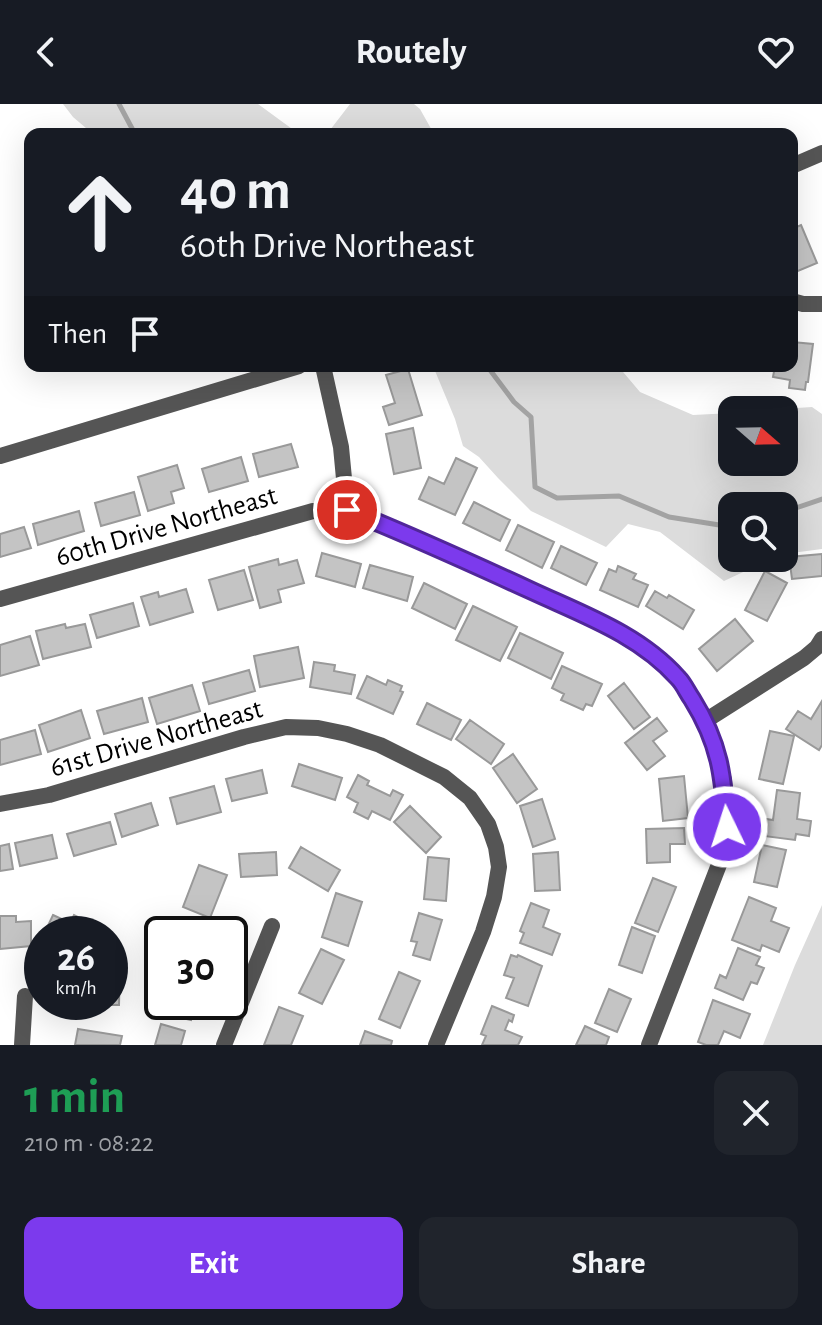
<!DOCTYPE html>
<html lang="en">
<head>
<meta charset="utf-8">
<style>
	body { margin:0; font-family:"Alegreya Sans",sans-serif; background:#20242c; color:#f1f3f6; height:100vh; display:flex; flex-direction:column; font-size:30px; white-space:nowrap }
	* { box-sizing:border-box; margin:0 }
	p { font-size:26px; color:#9ea1a6 }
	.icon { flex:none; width:44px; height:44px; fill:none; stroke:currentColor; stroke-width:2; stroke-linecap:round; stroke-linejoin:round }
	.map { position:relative; height:941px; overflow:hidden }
	.sheet { display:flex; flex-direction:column; background:#171b24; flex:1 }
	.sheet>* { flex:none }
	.guide { position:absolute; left:24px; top:24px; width:774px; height:244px; border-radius:16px; box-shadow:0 8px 32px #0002; background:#171b24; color:#f1f3f6; overflow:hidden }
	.needle { width:52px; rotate:110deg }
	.fabs { position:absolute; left:718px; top:292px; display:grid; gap:16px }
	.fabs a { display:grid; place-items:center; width:80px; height:80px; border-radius:16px; background:#171b24; box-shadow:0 8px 32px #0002; font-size:40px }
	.speed { position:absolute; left:24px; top:812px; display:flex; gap:16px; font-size:40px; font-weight:700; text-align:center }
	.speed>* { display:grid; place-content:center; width:104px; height:104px; border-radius:50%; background:#171b24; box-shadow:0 8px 32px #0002; line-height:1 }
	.speed small { font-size:20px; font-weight:400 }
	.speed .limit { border:4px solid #111; border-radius:12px; background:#fff; color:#111 }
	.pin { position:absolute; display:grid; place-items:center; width:68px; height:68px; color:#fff; margin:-34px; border:4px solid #fff; border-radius:50%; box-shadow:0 2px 8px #0007 }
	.me { position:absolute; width:88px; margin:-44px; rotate:356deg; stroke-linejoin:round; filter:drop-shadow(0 0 6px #0008) }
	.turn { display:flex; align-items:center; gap:28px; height:168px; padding:0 24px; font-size:36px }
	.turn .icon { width:104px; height:104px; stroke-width:2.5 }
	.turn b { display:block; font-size:56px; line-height:68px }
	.then { display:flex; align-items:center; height:76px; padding:0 24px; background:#0003; gap:16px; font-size:30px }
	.round { display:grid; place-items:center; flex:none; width:84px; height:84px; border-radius:16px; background:#20242c }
	.head { display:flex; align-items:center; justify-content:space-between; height:136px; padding:0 24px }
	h1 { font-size:48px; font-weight:700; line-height:60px; color:#1e9e55 }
	.button { display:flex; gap:16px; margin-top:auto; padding:16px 24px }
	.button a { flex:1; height:92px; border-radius:16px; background:#7c3aed; color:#fff; font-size:32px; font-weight:700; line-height:92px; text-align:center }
	.button a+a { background:#20242c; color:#f1f3f6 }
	header { display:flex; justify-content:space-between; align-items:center; height:104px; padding:0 24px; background:#171b24; font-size:36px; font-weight:700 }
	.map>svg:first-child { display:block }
</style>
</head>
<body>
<header><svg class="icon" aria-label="back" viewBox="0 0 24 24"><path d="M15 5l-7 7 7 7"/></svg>Routely<svg class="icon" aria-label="heart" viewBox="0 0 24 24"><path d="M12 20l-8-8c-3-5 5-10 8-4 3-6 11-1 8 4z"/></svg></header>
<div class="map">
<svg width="822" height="941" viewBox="0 0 822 941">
	<rect width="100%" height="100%" fill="#fff"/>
	<!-- green -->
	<path fill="#dcdcdc" d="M63,0H258L299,30H93L73,13Z
		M350,0H414L420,5L434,30H327Z
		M433,262H618L640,288L693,311L732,309V358H784V306H766L812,303L822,310V445L784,450V402H732V454H773L724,477L660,428L628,420L606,443L531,407L498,374L479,353L463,342L455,315Z
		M822,801V941H763L795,861Z"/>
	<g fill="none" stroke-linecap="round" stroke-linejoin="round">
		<!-- stream -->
		<path stroke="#a3a3a3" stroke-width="5" d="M119,0L135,30
			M487,262L514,298L531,313L535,383L557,394L619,392L669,413L732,423
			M784,408L822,395"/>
	</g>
	<!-- building -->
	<path fill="#c4c4c4" stroke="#999" stroke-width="2" d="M801,121L817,159L793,169L792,125Z
		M792,238L813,240L808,278H806L805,286L789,284L790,276L773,273L775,262H792Z
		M408,265L422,311L389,321L383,303L395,299L386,271Z
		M413,324L421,364L394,370L386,330Z
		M291,340L298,363L259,373L253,350Z
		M241,353L248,377L209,388L202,365Z
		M456,354L477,364L455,411L419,395L429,373L444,380Z
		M177,361L184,384L171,388L174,399L148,407L138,373Z
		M134,388L140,411L101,422L95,399Z
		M474,398L510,416L500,437L463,419Z
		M79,407L84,427L38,441L33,420Z
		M518,421L554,438L542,464L506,446Z
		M24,423L31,444L0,453V430Z
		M561,442L597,459L586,481L551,464Z
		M322,449L361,460L355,483L316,472Z
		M822,450V472L792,475L789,453Z
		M278,455L279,461L297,456L304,479L278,486L281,498L260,504L249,463Z
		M370,461L413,473L407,497L363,484Z
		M618,462L636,470L633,475L648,481L638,503L600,486L609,465L616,468Z
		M244,466L253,496L218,506L209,476Z
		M765,467L787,479L767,517L745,506Z
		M424,479L467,500L455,525L412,504Z
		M186,485L193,508L150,521L141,493L158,488L159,493Z
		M655,487L667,494L669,491L694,506L683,525L646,502Z
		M133,499L139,522L97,534L90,511Z
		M473,502L517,523L500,557L456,536Z
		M735,515L753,537L717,567L699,545Z
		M65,520L66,524L85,520L91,543L43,555L36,527Z
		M520,529L563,549L551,575L508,554Z
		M30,532L39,561L0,572V541Z
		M298,543L304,574L260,583L254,552Z
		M314,558L335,561L334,567L355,571L351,590L310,583Z
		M562,562L602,580L592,602L586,600L583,606L561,596L564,590L552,584Z
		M249,566L255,587L209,600L203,579Z
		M367,572L386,581L388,576L402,582L400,587L403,588L393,610L357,594Z
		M624,579L650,613L634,625L608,592Z
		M192,581L200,607L157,620L149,594Z
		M142,594L148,618L104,630L97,607Z
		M822,597V641L819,646L786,625L798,607L811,615Z
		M427,599L461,616L451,636L417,620Z
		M81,606L90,634L48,648L39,621Z
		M657,614L667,627L653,637L665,652L647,666L625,639Z
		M470,616L504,640L491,660L456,635Z
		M35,626L41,650L0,661V636Z
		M770,627L794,632L783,680L759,675Z
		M513,650L537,685L517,699L493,664Z
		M299,660L342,674L335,696L292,682Z
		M262,666L267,689L232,697L226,675Z
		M358,671L369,677L367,681L390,692L393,686L403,691L390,716L372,707L368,715L354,708L358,699L347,693Z
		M684,672L688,714L663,717L659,675Z
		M214,682L221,708L177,720L170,694Z
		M777,686L800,689L797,715L811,717L809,732L796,730L795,736L764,732L766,715L773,716Z
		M542,695L555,735L533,743L520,702Z
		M151,699L158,721L122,733L115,710Z
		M410,702L441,733L426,749L394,718Z
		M110,718L116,740L74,752L67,730Z
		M684,724L685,740H670V758L647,759L646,725Z
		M52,731L57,754L20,762L15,739Z
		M9,740L13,765L0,767V742Z
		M762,741L786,746L777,783L754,778Z
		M301,743L340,766L328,787L289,764Z
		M276,748L277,771L241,773L239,750Z
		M558,748L560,786L535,787L533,750Z
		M428,753L449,755L446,797L424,795Z
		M199,761L227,771L210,814L183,803Z
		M653,774L676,783L658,828L635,819Z
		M336,789L362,798L348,842L322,833Z
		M749,793L776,804L771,817L789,824L779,848L762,841L760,847L732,836Z
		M531,799L549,806L543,823L560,830L552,851L520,839L524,829L520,827Z
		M419,809L442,816L430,856L413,851L417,838L411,837Z
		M53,811L70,819L74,811L98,823L94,830H44Z
		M0,812H16V818L31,817V842L0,845Z
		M192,816L216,821L214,830H189Z
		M632,823L655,832L642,869L619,861Z
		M738,844L760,853L756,861L764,864L757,880L751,878L743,896L715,884L720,871L726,874Z
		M321,845L344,856L322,900L299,889Z
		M511,851L517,853L518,851L542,862L528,902L506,894L514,874L504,871Z
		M110,856L120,857L119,901H82V898H110Z
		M399,868L420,877L400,924L379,915Z
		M609,885L631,895L617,928L595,919Z
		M713,896L750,910L740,934L724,927L718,941H706L698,938Z
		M166,898H194L191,916L164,910Z
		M492,902L514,911L512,918L509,916L505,926L522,933L518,941H482L486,932L481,930Z
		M279,903L303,912L291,941H264Z
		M161,920L185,927L181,941H155Z
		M585,922L609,933L606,941H576Z
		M78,925L122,932L120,941H75Z
		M365,927L392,937L391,941H360Z"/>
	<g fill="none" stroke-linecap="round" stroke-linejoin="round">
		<!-- minor -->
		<path stroke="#555" stroke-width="16" d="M792,197L803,200H822
			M323,262L341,343L347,406
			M0,495L313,407L347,406L422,437L613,524L647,547L679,575L705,617
			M0,700L49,691L244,633L286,623L318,624L347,630L380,641L444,673L470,694L488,720L496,743L499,763L494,793L483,828L436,941
			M22,941L25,892
			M224,941L272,822
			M649,941L720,758L727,723L724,676L716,646L705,617L804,554L817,543L822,535"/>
		<!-- tertiary -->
		<path stroke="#555" stroke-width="16" d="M792,62L822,49
			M0,352L299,262"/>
	</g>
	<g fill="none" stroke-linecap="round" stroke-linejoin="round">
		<defs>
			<path id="route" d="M347,406C410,431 471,459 532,487C584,511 640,531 678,574C684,580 687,588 692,595C720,640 723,671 727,723"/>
		</defs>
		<!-- route casing -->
		<use href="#route" stroke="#51269a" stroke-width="20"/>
		<!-- route -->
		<use href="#route" stroke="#7c3aed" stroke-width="14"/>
	</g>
	<g text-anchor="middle" stroke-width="6" stroke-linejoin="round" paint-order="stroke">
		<!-- street labels -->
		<g font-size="28" fill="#000" stroke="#fff">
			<text transform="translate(166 421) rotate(-16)" y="10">60th Drive Northeast</text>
			<text transform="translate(156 633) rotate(-16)" y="10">61st Drive Northeast</text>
		</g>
	</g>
</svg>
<div class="fabs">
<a><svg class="needle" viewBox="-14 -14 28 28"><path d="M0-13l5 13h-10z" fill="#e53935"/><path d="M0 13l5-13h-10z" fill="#9ea1a6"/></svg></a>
<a><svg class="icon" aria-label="search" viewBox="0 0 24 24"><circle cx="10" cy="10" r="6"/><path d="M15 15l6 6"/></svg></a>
</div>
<div class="speed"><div>26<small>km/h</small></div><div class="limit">30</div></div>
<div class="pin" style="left:347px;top:406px;background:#d93025"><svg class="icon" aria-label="arrive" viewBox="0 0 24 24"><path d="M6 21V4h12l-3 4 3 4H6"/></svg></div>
<svg class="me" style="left:727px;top:723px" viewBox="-20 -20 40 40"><circle r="17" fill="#7c3aed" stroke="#fff" stroke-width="3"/><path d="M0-11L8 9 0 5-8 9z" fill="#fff"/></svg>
<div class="guide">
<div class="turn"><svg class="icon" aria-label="ahead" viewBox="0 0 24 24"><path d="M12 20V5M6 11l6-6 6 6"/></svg><div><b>40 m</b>60th Drive Northeast</div></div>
<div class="then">Then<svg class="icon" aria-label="arrive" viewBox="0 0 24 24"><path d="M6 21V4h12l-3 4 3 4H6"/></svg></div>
</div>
</div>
<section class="sheet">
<div class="head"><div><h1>1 min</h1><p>210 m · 08:22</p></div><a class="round"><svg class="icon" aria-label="close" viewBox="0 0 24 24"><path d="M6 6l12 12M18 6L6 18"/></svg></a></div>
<div class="button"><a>Exit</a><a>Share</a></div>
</section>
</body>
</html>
